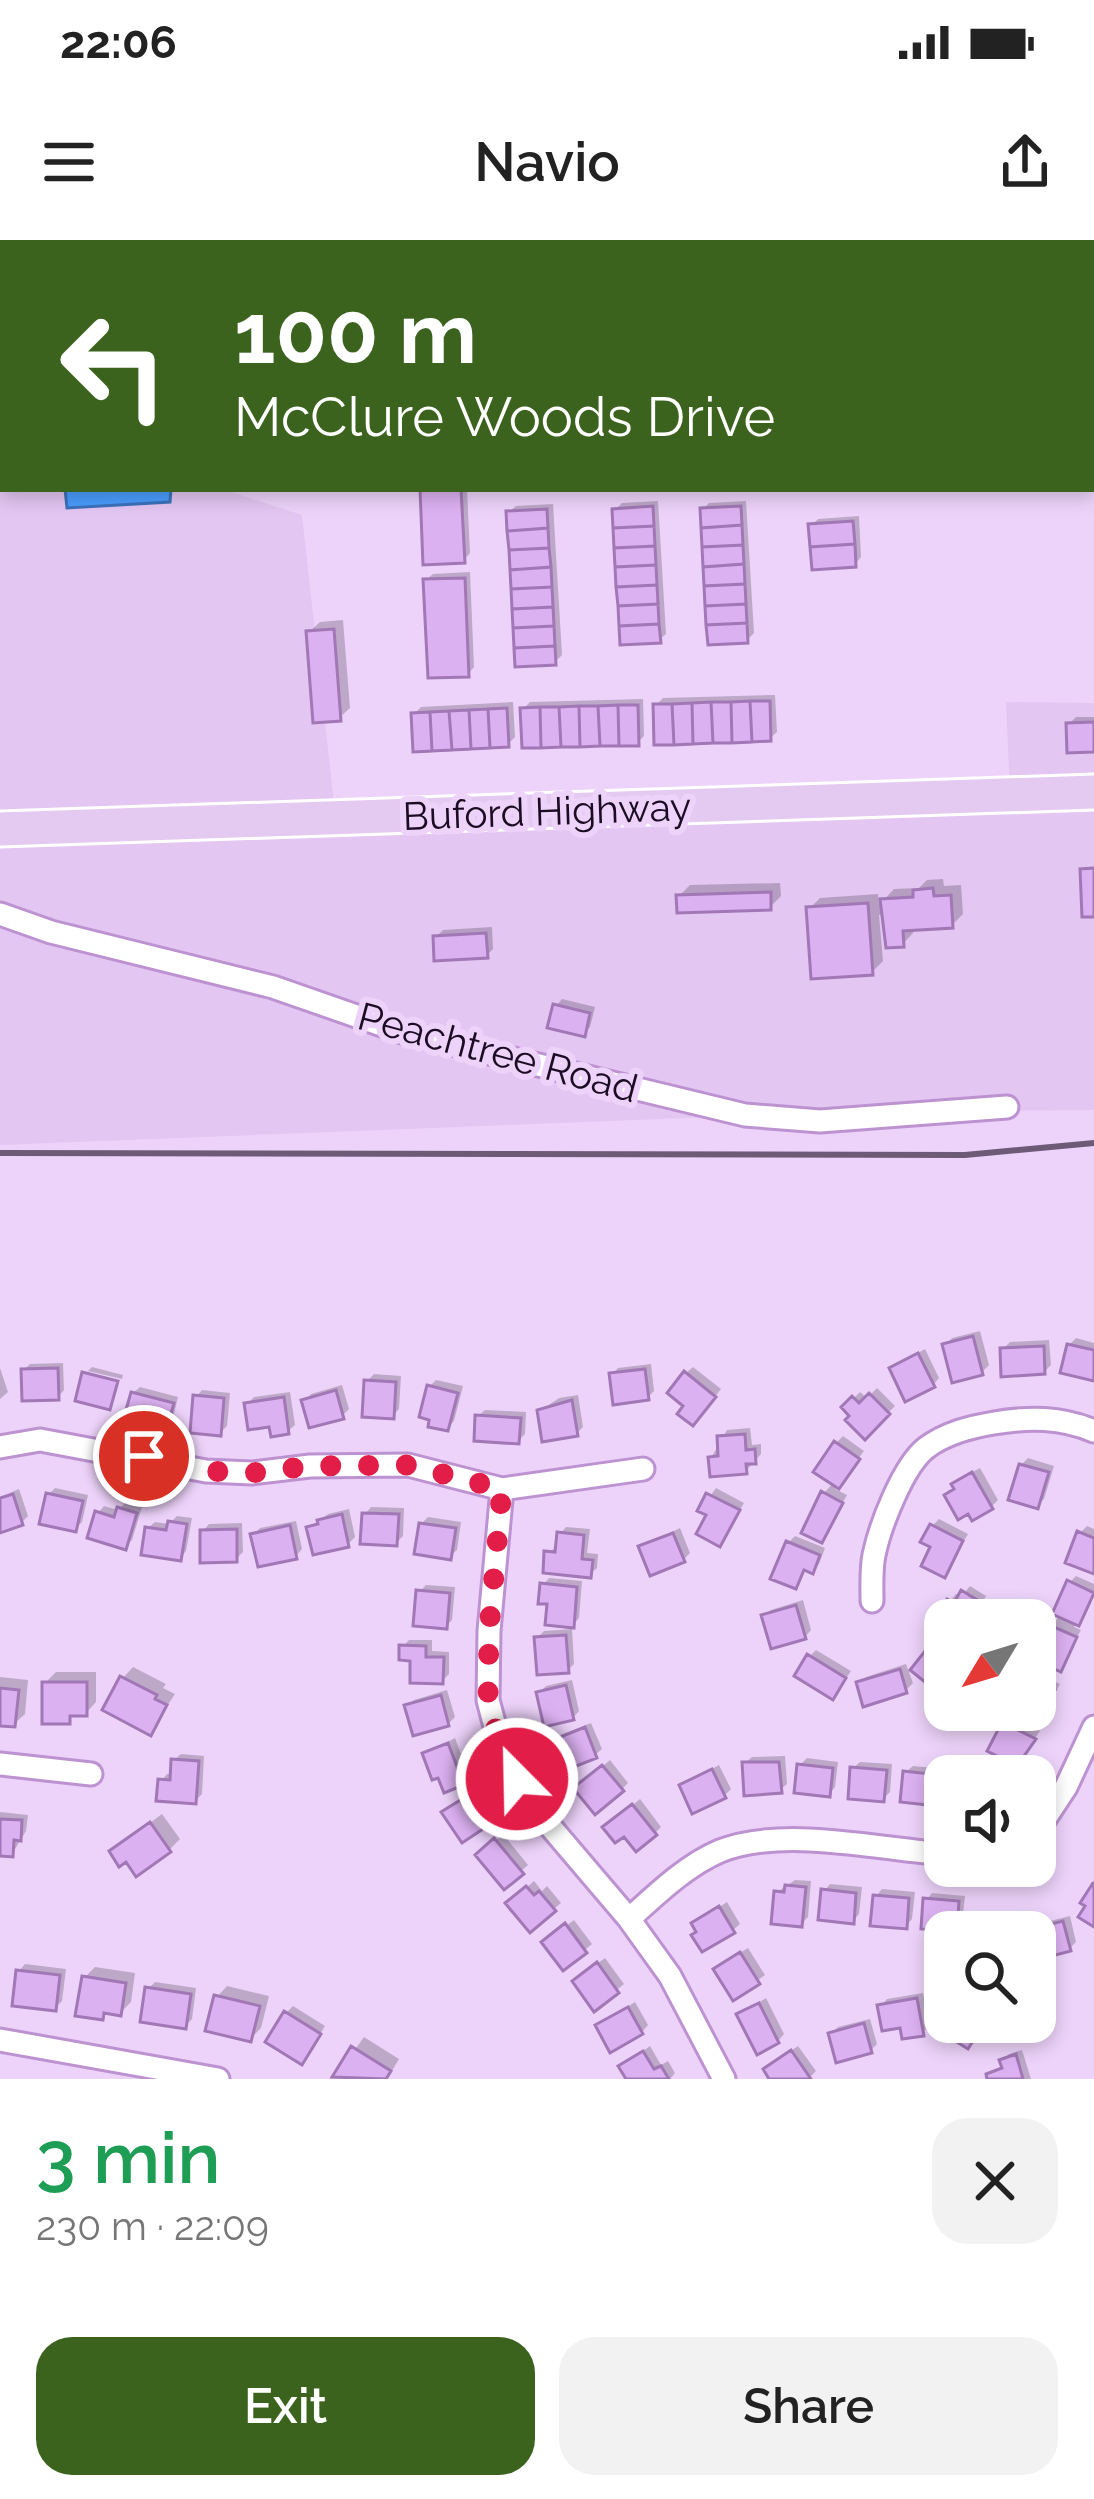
<!DOCTYPE html>
<html lang="en">
<head>
<meta charset="utf-8">
<style>
	body { margin:0; font-family:Raleway,sans-serif; background:#f2f2f2; color:#222; height:100vh; display:flex; flex-direction:column; font-size:45px; white-space:nowrap }
	* { box-sizing:border-box; margin:0 }
	p { font-size:39px; color:#767676 }
	.icon { flex:none; width:66px; height:66px; fill:none; stroke:currentColor; stroke-width:2; stroke-linecap:round; stroke-linejoin:round }
	.map { position:relative; height:1839px; overflow:hidden }
	.side { display:flex; flex-direction:column; background:#fff; flex:1 }
	.side>* { flex:none }
	.hud { position:absolute; left:0px; top:0px; width:1095px; height:252px; box-shadow:0 6px 18px #0003; background:#3b631e; color:#fff; overflow:hidden }
	.needle { width:78px; rotate:232deg }
	.controls { position:absolute; left:924px; top:1359px; display:grid; gap:24px }
	.controls a { display:grid; place-items:center; width:132px; height:132px; border-radius:24px; background:#fff; box-shadow:0 6px 18px #0003; font-size:60px }
	.pin { position:absolute; display:grid; place-items:center; width:102px; height:102px; color:#fff; margin:-51px; border:6px solid #fff; border-radius:50%; box-shadow:0 3px 12px #0007 }
	.me { position:absolute; width:132px; margin:-66px; rotate:337deg; stroke-linejoin:round; filter:drop-shadow(0 0 9px #0008) }
	.turn { display:flex; align-items:center; gap:42px; height:252px; padding:0 36px; font-size:54px }
	.turn .icon { width:156px; height:156px; stroke-width:2.5 }
	.turn b { display:block; font-size:84px; line-height:102px }
	.round { display:grid; place-items:center; flex:none; width:126px; height:126px; border-radius:36px; background:#f2f2f2 }
	.headline { display:flex; align-items:center; justify-content:space-between; height:204px; padding:0 36px }
	h1 { font-size:72px; font-weight:600; line-height:90px; color:#1e9e55 }
	.primary-button { display:flex; gap:24px; margin-top:auto; padding:24px 36px }
	.primary-button a { flex:1; height:138px; border-radius:36px; background:#3b631e; color:#fff; font-size:48px; font-weight:600; line-height:138px; text-align:center }
	.primary-button a+a { background:#f2f2f2; color:#222 }
	.status { display:flex; justify-content:space-between; align-items:center; height:84px; padding:0 60px; background:#fff; direction:ltr }
	.status svg { height:33px; fill:currentColor }
	header { display:flex; justify-content:space-between; align-items:center; height:156px; padding:0 36px; background:#fff; font-size:54px; font-weight:600 }
	.map>svg:first-child { display:block }
</style>
</head>
<body>
<div class="status"><b>22:06</b><svg viewBox="0 0 49 12"><path d="M0 12V9h3v3zM5 12V6h3v6zM10 12V3h3v9zM15 12V0h3v12zM26 1h20v11H26zM47 4h2v5h-2z"/></svg></div>
<header><svg class="icon" aria-label="menu" viewBox="0 0 24 24"><path d="M4 6h16M4 12h16M4 18h16"/></svg>Navio<svg class="icon" aria-label="share" viewBox="0 0 24 24"><path d="M12 15V3M7 8l5-5 5 5M5 13v7h14v-7"/></svg></header>
<div class="map">
<svg width="1094" height="1839" viewBox="0 0 1094 1839">
	<rect width="100%" height="100%" fill="#edd3fa"/>
	<!-- built -->
	<path fill="#e3c6f2" d="M0,179L3,249H222L302,275L336,581L1010,550L1006,462L1094,463V870L817,873L0,905Z"/>
	<!-- water -->
	<path fill="#4a9dfe" stroke="#3c72bc" stroke-width="3" d="M65,249H171L170,262L67,268Z"/>
	<!-- shadow -->
	<path fill="#0003" d="M313,0H356L313,3Z
		M388,0H429V3H388Z
		M423,249H467L470,313L464,320Z
		M658,261L666,394L659,400L615,270L622,263Z
		M746,261L754,393L747,400L703,269L709,263Z
		M553,264L562,415L555,422L509,272L516,266Z
		M859,276L861,317L855,324L812,285L818,279Z
		M470,332L474,427L468,434L426,340L433,334Z
		M343,380L350,468L339,478L309,392L320,382Z
		M775,455L777,492L770,498L656,465L663,458Z
		M643,459L644,496L637,503L523,469L530,462Z
		M513,462L515,497L508,504L414,474L421,467Z
		M1076,477H1094V509L1069,484Z
		M943,639L944,646L961,645L963,674L952,685L913,687V693L903,704L885,674L879,675L883,721L872,732L809,669L820,658L878,654L879,665L894,649L919,648L927,640Z
		M780,643L781,656L770,667L679,656L690,645Z
		M492,687L493,709L486,716L436,697L443,690Z
		M562,759L595,767L590,787L584,793L556,766Z
		M980,1091L989,1125L982,1132L946,1105L952,1098Z
		M1076,1098L1094,1103V1138L1069,1105Z
		M1049,1100L1051,1125L1044,1132L1003,1109L1010,1102Z
		M925,1109L939,1138L933,1145L892,1128Z
		M63,1123L64,1150L58,1157L24,1130L30,1124Z
		M651,1124L654,1151L648,1157L612,1135L618,1128Z
		M92,1127L123,1135L122,1139L88,1131Z
		M693,1127L721,1149L700,1176L687,1165L686,1133Z
		M0,1128L8,1152L0,1159Z
		M374,1134L401,1136L399,1169L393,1176L367,1141Z
		M436,1140L463,1146L454,1181L447,1188L433,1178L429,1147Z
		M342,1145L349,1169L342,1176L305,1161L311,1154Z
		M140,1147L178,1157L173,1178L166,1185L133,1153Z
		M877,1148L895,1166L865,1196L845,1167L860,1152L867,1158Z
		M202,1150L230,1153L227,1186L220,1193L196,1157Z
		M290,1152L295,1185L288,1191L247,1164L254,1157Z
		M578,1155L583,1187L577,1193L540,1171L559,1158Z
		M485,1170L526,1172L525,1194L518,1201L478,1176Z
		M750,1188L752,1205L761,1204V1214L746,1231L711,1218L727,1190Z
		M843,1196L864,1211L835,1249L847,1255L822,1300L824,1253L834,1242L836,1203Z
		M1028,1218L1054,1226L1044,1259L1037,1265L1021,1225Z
		M980,1228L998,1260L991,1267L948,1255L961,1238Z
		M55,1248L88,1255L82,1282L75,1289L49,1254Z
		M716,1248L744,1263L720,1303L710,1274L701,1269Z
		M19,1249L28,1276L22,1282L0,1290V1257Z
		M126,1262L142,1267L132,1300L125,1306L98,1273L104,1266L118,1270Z
		M371,1267L404,1268L403,1296L396,1303L365,1274Z
		M349,1269L355,1297L348,1304L309,1288L328,1274Z
		M177,1276L192,1278L186,1311L180,1318L148,1288L155,1282L169,1284Z
		M428,1277L461,1282L457,1310L450,1316L421,1284Z
		M939,1279L968,1294L945,1334L934,1306L932,1286Z
		M296,1281L302,1309L296,1316L253,1295L260,1288Z
		M242,1283L243,1312L236,1319L203,1291L209,1284Z
		M1087,1286L1094,1289V1331L1080,1293Z
		M566,1287L590,1289L587,1313L598,1314L597,1328L590,1334L547,1313L559,1306L560,1294Z
		M680,1288L690,1313L683,1320L642,1307Z
		M795,1296L825,1308L819,1324L812,1330L806,1328L795,1346L788,1303Z
		M1076,1336L1094,1344V1356L1085,1376L1074,1387L1081,1390L1060,1428L1050,1386L1061,1375L1070,1342Z
		M549,1338L582,1341L579,1378L573,1385L550,1362L543,1345Z
		M426,1345L455,1347L452,1380L446,1386L419,1352Z
		M970,1346L986,1356L972,1380L945,1382L939,1379L950,1361L956,1354L961,1357Z
		M803,1360L811,1390L805,1397L764,1376L771,1370Z
		M572,1389L574,1424L568,1430L537,1398L544,1391Z
		M941,1397L945,1400V1434L935,1403Z
		M409,1400H432V1411L449,1412V1434L442,1441L402,1407Z
		M816,1410L851,1431L839,1449L810,1416Z
		M906,1424L913,1443L906,1450L859,1443L866,1437Z
		M133,1427L166,1444L163,1448L175,1454L150,1492L123,1438Z
		M56,1432H96V1462L86,1473H76L68,1481L45,1443Z
		M1036,1433L1060,1444L1039,1482L1015,1471L1035,1470Z
		M0,1437L28,1440L25,1474L14,1484L0,1483Z
		M572,1440L579,1471L573,1478L539,1453L546,1446Z
		M447,1450L455,1477L448,1484L408,1466L414,1460Z
		M1011,1477L1040,1491L1023,1516L1005,1483Z
		M591,1483L602,1509L595,1515L551,1503L558,1496Z
		M455,1498L469,1536L463,1542L425,1514Z
		M181,1514L204,1516L202,1554L195,1561L161,1541L167,1534H173L174,1520Z
		M785,1516L787,1544L780,1550L745,1523L752,1517Z
		M807,1518L838,1522L835,1547L829,1554L800,1525Z
		M610,1520L628,1543L622,1549L584,1542Z
		M860,1522L892,1524L890,1552L883,1559L853,1528Z
		M719,1525L731,1549L724,1556L682,1546Z
		M913,1526L945,1529L942,1556L935,1563L906,1532Z
		M477,1549L489,1567L483,1573L488,1580L481,1587L452,1566Z
		M640,1559L661,1587L655,1593L613,1581Z
		M0,1572L28,1575L26,1591L12,1614L0,1613Z
		M162,1574L180,1599L169,1610L127,1618L112,1611Z
		M503,1594L528,1625L504,1646L479,1615Z
		M795,1640L811,1641L808,1677L801,1684L777,1652Z
		M534,1641L542,1651L547,1646L561,1663L554,1669L516,1657Z
		M830,1644L862,1647L859,1674L853,1681L824,1651Z
		M882,1649L915,1652L912,1679L906,1686L876,1656Z
		M932,1653L965,1656L962,1682L956,1688L926,1660Z
		M727,1662L740,1684L733,1690L699,1691L695,1683Z
		M987,1674L1019,1680L1017,1692H978L980,1681Z
		M1070,1676L1076,1702L1070,1708L1038,1716L1032,1691L1038,1684Z
		M574,1680L592,1704L564,1727L545,1702Z
		M748,1708L765,1735L734,1757L723,1723Z
		M605,1718L624,1744L595,1767L582,1735Z
		M25,1724L66,1729L62,1761L55,1768L19,1731Z
		M95,1727L135,1733L131,1762L120,1773L108,1771L102,1777L84,1738Z
		M155,1742L196,1748L192,1779L185,1786L148,1749Z
		M227,1746L269,1756L261,1788L250,1799L217,1757Z
		M923,1753L929,1786L922,1793L903,1784L881,1766L887,1759Z
		M766,1758L784,1794L778,1801L740,1775Z
		M635,1762L648,1785L642,1792L599,1785Z
		M293,1766L325,1786L308,1814L286,1773Z
		M870,1779L877,1804L870,1811L831,1794L838,1787Z
		M364,1797L399,1819L387,1839L336,1836Z
		M650,1806L661,1825L668,1821L675,1833L670,1839H629L622,1826Z
		M798,1806L816,1831L808,1839H773V1823Z
		M1022,1810L1031,1839H990L989,1834L1004,1825L1003,1820L1009,1814Z"/>
	<!-- building -->
	<path fill="#dcb1f1" stroke="#a177b5" stroke-width="3" d="M420,249H461L465,323L423,325Z
		M653,266L654,286L613,288L612,269Z
		M741,266L742,285L701,288L700,268Z
		M547,269L548,288L507,291L506,271Z
		M853,281L855,304L810,307L808,284Z
		M742,285L743,305L702,307L701,288Z
		M654,286L655,306L614,308L613,288Z
		M548,288L549,308L509,310L507,291Z
		M855,304L856,327L812,330L810,307Z
		M743,305L744,324L703,327L702,307Z
		M655,306L656,325L615,327L614,308Z
		M549,308L551,327L510,330L509,310Z
		M744,324L745,344L704,346L703,327Z
		M656,325L657,345L616,347L615,327Z
		M551,327L552,347L511,349L510,330Z
		M465,338L469,437L428,438L423,339Z
		M745,344L746,364L705,366L704,346Z
		M657,345L658,364L618,366L616,347Z
		M552,347L553,367L512,369L511,349Z
		M658,364L659,384L619,386L618,366Z
		M746,364L747,383L706,385L705,366Z
		M553,367L554,386L513,388L512,369Z
		M747,383L748,403L708,405L706,385Z
		M659,384L661,403L620,405L619,386Z
		M554,386L555,406L514,408L513,388Z
		M334,389L341,481L313,483L306,391Z
		M555,406L556,425L515,427L514,408Z
		M750,461H770L771,501L752,502Z
		M750,461L752,502L732,503L731,462Z
		M711,462H731L732,503H713Z
		M711,462L713,503L693,504L692,463Z
		M692,463L693,504L674,505L672,464Z
		M653,464H672L674,505H654Z
		M618,465H638L639,506H619Z
		M618,465L619,506H600L598,466Z
		M579,466H598L600,506L580,507Z
		M579,466L580,507H561L559,467Z
		M540,467H559L561,507L541,508Z
		M540,467L541,508H522L520,468Z
		M507,468L509,507L490,508L488,469Z
		M488,469L490,508L471,509L469,470Z
		M469,470L471,509L452,510L449,471Z
		M449,471L452,510L432,511L430,472Z
		M430,472L432,511L413,512L411,473Z
		M1094,482V512L1067,513L1066,483Z
		M1094,628V677H1082L1080,629Z
		M933,648L934,656L951,655L953,688L903,691L904,707L886,708L880,659L913,657V650Z
		M771,652V670L677,673L676,655Z
		M868,663L873,735L811,739L806,667Z
		M486,693L488,718L434,721L433,696Z
		M553,764L590,773L585,797L547,788Z
		M973,1096L983,1135L952,1143L942,1104Z
		M1067,1104L1094,1110V1141L1060,1133Z
		M1044,1106L1045,1134L1001,1137L1000,1108Z
		M918,1113L935,1147L905,1162L889,1128Z
		M58,1128L59,1160L22,1161L21,1129Z
		M645,1129L649,1160L613,1165L609,1133Z
		M684,1131L716,1157L693,1186L677,1174L683,1166L667,1153Z
		M82,1132L118,1141L110,1170L75,1161Z
		M364,1140L396,1142L394,1179L362,1177Z
		M427,1145L458,1153L448,1191L428,1187L429,1180L419,1177Z
		M336,1150L344,1179L309,1188L301,1160Z
		M131,1152L174,1163L167,1188L124,1177Z
		M869,1153L890,1174L865,1200L845,1180L849,1176L841,1167L852,1156L859,1163Z
		M193,1155L224,1158L221,1196L190,1193Z
		M284,1157L289,1194L271,1197L269,1187L248,1190L244,1163Z
		M572,1160L578,1196L542,1202L537,1170Z
		M475,1175L521,1178L519,1204L474,1201Z
		M745,1194L746,1210L755,1209L756,1224H746L747,1234L710,1237L708,1217L718,1216L717,1196Z
		M834,1201L860,1219L839,1249L813,1232Z
		M1019,1224L1049,1232L1038,1269L1008,1260Z
		M972,1232L993,1269L972,1281L968,1274L958,1280L944,1255L954,1249L951,1244Z
		M821,1251L843,1263L822,1303L801,1293Z
		M46,1253L83,1261L76,1292L39,1284Z
		M706,1253L740,1270L720,1307L696,1294L706,1275L697,1271Z
		M13,1254L23,1285L0,1293V1258Z
		M117,1267L137,1273L126,1310L87,1298L95,1271L114,1277Z
		M362,1273L399,1274L397,1306L360,1304Z
		M342,1274L349,1307L313,1315L306,1287L318,1284L317,1280Z
		M168,1281L187,1284L181,1321L141,1315L145,1287L166,1290Z
		M419,1283L456,1288L451,1320L414,1314Z
		M930,1284L963,1301L945,1338L921,1326L930,1307L920,1302Z
		M290,1285L297,1319L258,1327L250,1294Z
		M237,1289V1322L200,1323V1290Z
		M1077,1291L1094,1298V1334L1065,1323Z
		M557,1292L584,1295L582,1319L593,1320L591,1338L543,1333L544,1311L555,1312Z
		M673,1293L685,1322L650,1336L638,1306Z
		M786,1301L820,1315L813,1334L804,1330L796,1349L770,1339Z
		M1067,1340L1094,1353L1079,1386L1052,1374Z
		M540,1343L577,1347L574,1388L545,1385L547,1364H538Z
		M416,1350L450,1353L447,1389L413,1386Z
		M961,1350L982,1363L972,1380H945V1386L935,1380L947,1359L954,1363Z
		M796,1365L806,1399L771,1409L761,1375Z
		M1047,1384L1077,1397L1061,1432L1035,1420V1411Z
		M566,1395L569,1433L537,1435L534,1397Z
		M933,1401L945,1411V1437L935,1450L910,1430Z
		M399,1405L426,1406V1417H444L443,1444L410,1443V1421L399,1420Z
		M807,1414L846,1438L833,1460L794,1436Z
		M900,1429L907,1453L863,1467L856,1442Z
		M120,1436L157,1455L155,1459L167,1465L151,1496L102,1470Z
		M1035,1441L1055,1450L1040,1485L1011,1472L1035,1470Z
		M42,1442H87V1476H70V1484H42Z
		M566,1445L574,1480L544,1487L536,1452Z
		M0,1448L19,1450L15,1487L0,1486Z
		M441,1455L449,1486L413,1496L404,1465Z
		M1002,1482L1036,1499L1017,1526L987,1511Z
		M585,1487L597,1518L566,1530L562,1520L556,1522L548,1502Z
		M448,1503L464,1545L444,1553L438,1538L432,1540L422,1513Z
		M171,1519L199,1521L196,1564L156,1561L158,1539L170,1540Z
		M742,1522H779L782,1553L744,1556Z
		M797,1524L833,1528L830,1557L794,1553Z
		M602,1525L624,1551L595,1575L573,1548Z
		M850,1527L887,1530L884,1562L848,1559Z
		M712,1529L726,1558L692,1574L679,1545Z
		M903,1531L940,1535L937,1566L900,1562Z
		M470,1554L484,1576L478,1580L483,1589L462,1603L441,1572Z
		M632,1564L657,1595L636,1612L624,1597L615,1603L602,1587Z
		M0,1579L22,1580L21,1601L14,1600L13,1617L0,1616Z
		M150,1582L171,1612L136,1637L126,1622L119,1627L109,1611Z
		M494,1598L524,1634L504,1650L475,1615Z
		M1093,1643H1094V1687L1078,1677L1085,1666L1080,1663Z
		M785,1645L806,1647L802,1687L771,1684L774,1651L784,1652Z
		M526,1646L534,1655L539,1651L556,1671L530,1693L505,1663Z
		M821,1649L856,1653L854,1684L818,1680Z
		M873,1655L909,1658L907,1689L870,1686Z
		M923,1658L959,1661L957,1692L921,1689Z
		M719,1666L735,1693L702,1712L691,1695L696,1692L691,1683Z
		M977,1680L1014,1686L1013,1692H975Z
		M1063,1681L1071,1711L1036,1720L1035,1692L1028,1690Z
		M565,1683L587,1713L563,1731L541,1702Z
		M740,1712L760,1744L733,1761L713,1729Z
		M597,1722L619,1753L594,1772L572,1741Z
		M16,1730L60,1735L56,1771L12,1766Z
		M82,1736L126,1743L121,1776L104,1773L103,1780L75,1776Z
		M145,1747L191,1754L186,1789L140,1782Z
		M214,1755L260,1766L251,1802L205,1791Z
		M917,1758L924,1796L902,1799L900,1788L882,1791L877,1765Z
		M759,1763L779,1803L757,1815L736,1774Z
		M628,1767L643,1794L610,1813L595,1785Z
		M284,1771L321,1794L302,1825L265,1802Z
		M945,1775V1782L984,1783L968,1809L936,1789Z
		M864,1783L872,1813L836,1823L828,1793Z
		M351,1806L391,1831L386,1839L332,1837Z
		M791,1810L811,1839H769L763,1829Z
		M643,1811L654,1829L661,1826L669,1839H626L618,1826Z
		M1016,1814L1023,1839H987L986,1834L1002,1828L999,1820Z"/>
	<g fill="none" stroke-linecap="round" stroke-linejoin="round">
		<defs>
			<path id="street" d="M0,674L51,692L273,747L402,792L745,875L820,881L1007,867
				M0,1207L40,1200L206,1231L252,1233L310,1226L408,1225L502,1249L643,1229
				M502,1249L489,1391L488,1460L502,1513L532,1565L629,1679L670,1736L724,1839
				M872,1361C872,1346 871,1329 874,1315C880,1286 903,1226 926,1208C946,1193 970,1187 994,1183C1029,1177 1061,1177 1094,1191
				M0,1524L91,1534
				M1035,1605L1041,1585L1066,1547L1094,1487
				M629,1679C656,1655 685,1626 720,1611C782,1586 879,1609 945,1614
				M0,1800L218,1839"/>
			<path id="primary" d="M0,589L1094,552"/>
		</defs>
		<!-- street casing -->
		<use href="#street" stroke="#bd92d1" stroke-width="27"/>
		<!-- primary casing -->
		<use href="#primary" stroke="#fff" stroke-width="39"/>
		<!-- street -->
		<use href="#street" stroke="#fff" stroke-width="21"/>
		<!-- primary -->
		<use href="#primary" stroke="#e4c9f1" stroke-width="33"/>
		<!-- rail -->
		<path stroke="#6d5a77" stroke-width="6" d="M0,913L965,915L1094,903"/>
	</g>
	<g fill="none" stroke-linecap="round" stroke-linejoin="round">
		<!-- route -->
		<path stroke="#e11d48" stroke-width="21" stroke-dasharray="0 37.8" d="M144,1216L206,1231L252,1233L310,1226L408,1225L502,1249L489,1390L488,1460L502,1513L517,1539"/>
	</g>
	<g text-anchor="middle" stroke-width="12" stroke-linejoin="round" paint-order="stroke">
		<!-- street labels -->
		<g font-size="39" fill="#1c0c23" stroke="#edd3fa">
			<text transform="translate(547 571) rotate(-2)" y="14">Buford Highway</text>
			<text transform="translate(498 812) rotate(15)" y="14">Peachtree Road</text>
		</g>
	</g>
</svg>
<div class="controls">
<a><svg class="needle" viewBox="-14 -14 28 28"><path d="M0-13l5 13h-10z" fill="#e53935"/><path d="M0 13l5-13h-10z" fill="#767676"/></svg></a>
<a><svg class="icon" aria-label="sound" viewBox="0 0 24 24"><path d="M4 9h4l5-4v14l-5-4H4zM17 9q2 3 0 6"/></svg></a>
<a><svg class="icon" aria-label="search" viewBox="0 0 24 24"><circle cx="10" cy="10" r="6"/><path d="M15 15l6 6"/></svg></a>
</div>
<div class="pin" style="left:144px;top:1216px;background:#d93025"><svg class="icon" aria-label="arrive" viewBox="0 0 24 24"><path d="M6 21V4h12l-3 4 3 4H6"/></svg></div>
<svg class="me" style="left:517px;top:1539px" viewBox="-20 -20 40 40"><circle r="17" fill="#e11d48" stroke="#fff" stroke-width="3"/><path d="M0-11L8 9 0 5-8 9z" fill="#fff"/></svg>
<div class="hud">
<div class="turn"><svg class="icon" aria-label="left" viewBox="0 0 24 24"><path d="M17 20v-9H6M10 6l-5 5 5 5"/></svg><div><b>100 m</b>McClure Woods Drive</div></div>
</div>
</div>
<section class="side">
<div class="headline"><div><h1>3 min</h1><p>230 m · 22:09</p></div><a class="round"><svg class="icon" aria-label="close" viewBox="0 0 24 24"><path d="M6 6l12 12M18 6L6 18"/></svg></a></div>
<div class="primary-button"><a>Exit</a><a>Share</a></div>
</section>
</body>
</html>
